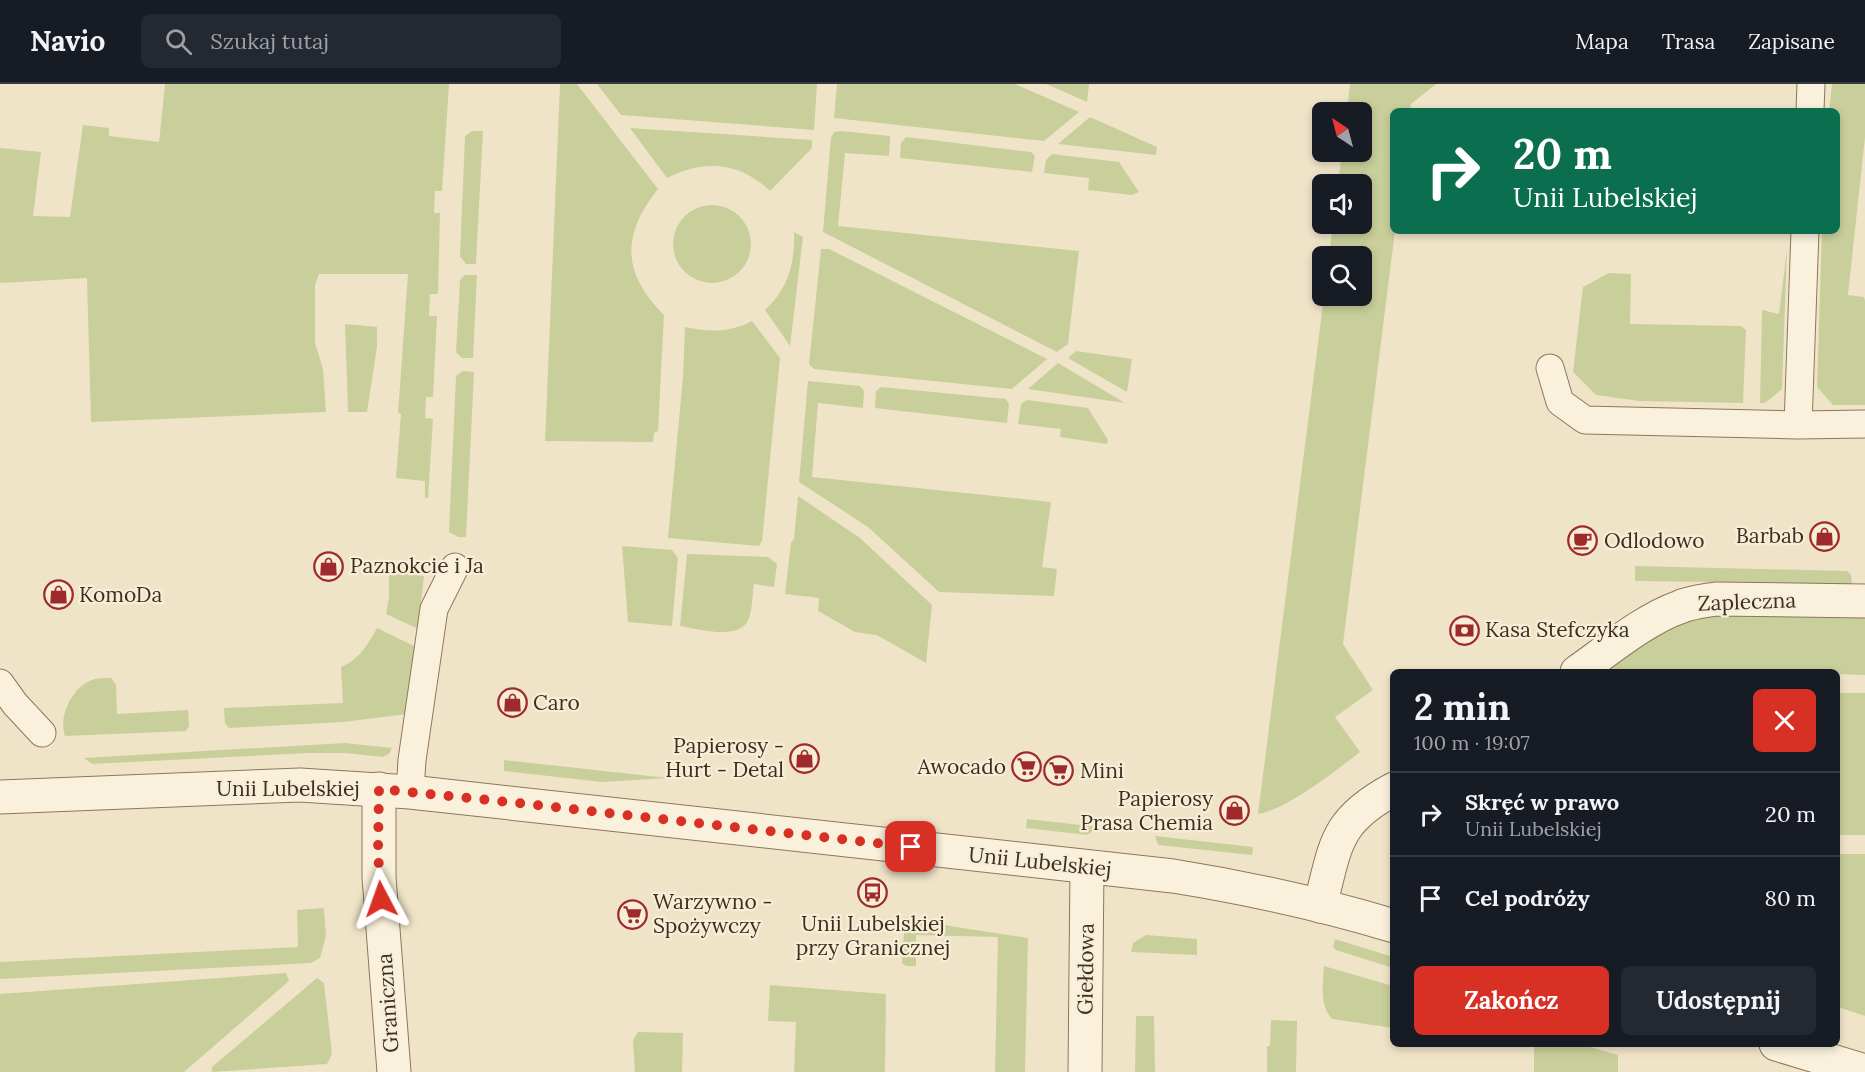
<!DOCTYPE html>
<html lang="pl">
<head>
<meta charset="utf-8">
<style>
	body { margin:0; font-family:Lora,serif; background:#242831; color:#f1f3f6; height:100vh; display:flex; flex-direction:column; font-size:22px; white-space:nowrap }
	* { box-sizing:border-box; margin:0 }
	p { font-size:20px; color:#9ea1a6 }
	.icon { flex:none; width:33px; height:33px; fill:none; stroke:currentColor; stroke-width:2; stroke-linecap:round; stroke-linejoin:round }
	.map { position:relative; flex:1; overflow:hidden }
	.details { position:absolute; left:1390px; top:585px; width:450px; height:378px; display:flex; flex-direction:column; background:#171b24; border-radius:9px; box-shadow:0 3px 9px #0003 }
	.details>* { flex:none }
	.guide { position:absolute; left:1390px; top:24px; width:450px; height:126px; border-radius:9px; box-shadow:0 3px 9px #0003; background:#0b6e4f; color:#fff; overflow:hidden }
	.needle { width:39px; rotate:324deg }
	.buttons { position:absolute; left:1312px; top:18px; display:grid; gap:12px }
	.buttons a { display:grid; place-items:center; width:60px; height:60px; border-radius:9px; background:#171b24; box-shadow:0 3px 9px #0003; font-size:30px }
	.pin { position:absolute; display:grid; place-items:center; width:51px; height:51px; color:#fff; margin:-26px; border-radius:12px; box-shadow:0 3px 9px #0006 }
	.me { position:absolute; width:66px; margin:-33px; rotate:356deg; stroke-linejoin:round; filter:drop-shadow(0 0 4px #0008) }
	.turn { display:flex; align-items:center; gap:21px; height:126px; padding:0 24px; font-size:27px }
	.turn .icon { width:78px; height:78px; stroke-width:2.5 }
	.turn b { display:block; font-size:42px; line-height:51px }
	.round { display:grid; place-items:center; flex:none; width:63px; height:63px; border-radius:9px; background:#242831 }
	.head { display:flex; align-items:center; justify-content:space-between; height:102px; padding:0 24px }
	h1 { font-size:36px; font-weight:700; line-height:45px }
	.primary-button { display:flex; gap:12px; margin-top:auto; padding:12px 24px }
	.primary-button a { flex:1; height:69px; border-radius:9px; background:#d93025; color:#fff; font-size:24px; font-weight:700; line-height:69px; text-align:center }
	.primary-button a+a { background:#242831; color:#f1f3f6 }
	ul { padding:0; list-style:none }
	li { display:flex; align-items:center; gap:18px; height:84px; padding:0 24px; border-top:2px solid #363941 }
	li div { flex:1 }
	li b { display:block; font-size:22px }
	li em { font-style:normal }
	header { display:flex; align-items:center; gap:36px; box-sizing:border-box; height:84px; padding:0 30px; background:#171b24; border-bottom:2px solid #363941 }
	header strong { font-size:28px }
	nav { display:flex; gap:33px; margin-inline-start:auto; font-size:21px }
	.search { width:420px; height:54px; background:#242831; display:flex; align-items:center; gap:15px; box-sizing:border-box; padding:0 21px; border-radius:9px; color:#9ea1a6; font-size:22px }
	.map>svg:first-child { display:block }
</style>
</head>
<body>
<header>
<strong>Navio</strong>
<div class="search"><svg class="icon" aria-label="search" viewBox="0 0 24 24"><circle cx="10" cy="10" r="6"/><path d="M15 15l6 6"/></svg>Szukaj tutaj</div>
<nav><a>Mapa</a><a>Trasa</a><a>Zapisane</a></nav>
</header>
<div class="map">
<svg width="1865" height="988" viewBox="0 0 1865 988">
	<rect width="100%" height="100%" fill="#f0e4c8"/>
	<!-- green -->
	<path fill="#c9cf9b" d="M165,0H449L442,107H435L434,129H440L438,210H430L429,232H437L433,313H426L425,334L433,335L428,414H425V397L396,394L401,330L398,329L408,190H319L315,201V259L323,285L326,328L91,338L87,194L0,199V64L41,68L33,132L70,133L83,41L109,44V52L159,58Z
		M560,0H577L658,105C621,151 622,189 664,231L658,347L654,349L653,358L545,357Z
		M597,0H817L814,46L621,31Z
		M837,0H1015L1079,28L1044,57L834,34Z
		M1046,0H1089L1087,18Z
		M1350,0H1436L1411,20L1410,27H1394L1395,147L1343,560L1373,606L1335,633L1360,668C1335,687 1288,725 1258,730L1324,212H1362V172H1329L1333,140H1362V100H1338L1342,68H1362V28H1347Z
		M1832,0H1865V53L1848,211L1864,213L1865,217V321H1833L1817,303L1822,147H1838V27H1829Z
		M1090,33L1157,63L1156,71L1058,60Z
		M630,44L812,56V64L770,107C740,78 704,75 667,94Z
		M472,47H483L476,180H466L460,172L465,52Z
		M841,47L890,52L889,72L845,69L838,142L1079,167L1068,260L1057,268L823,148L831,54L834,48Z
		M906,53L1031,68L1035,72L1032,88L900,74L901,59Z
		M1052,70L1119,78L1139,108L1132,111L1088,106L1089,94L1044,89L1046,76Z
		M673 160a39 39 0 1 1 78 0a39 39 0 1 1-78 0Z
		M794,148L803,153L790,262L765,226C789,204 795,178 794,148Z
		M821,165H829L1047,275L1012,305L814,285L809,280Z
		M1787,165L1782,305L1765,319H1760L1762,226L1779,230Z
		M1609,189L1631,190L1630,240L1741,242L1746,246L1743,319L1639,317L1596,311L1573,288L1583,203Z
		M465,191H477L473,274H462L456,268L460,196Z
		M752,237L780,274L762,457L759,462L668,454L683,293L685,243C710,248 729,249 752,237Z
		M345,240L377,243V263L367,328H348Z
		M1076,267L1132,275L1127,308L1068,274Z
		M1058,279L1125,319L1028,305Z
		M463,287L474,288L466,453H458L449,448L456,292Z
		M808,297L860,302L864,307L863,324L818,319L812,393L1051,418L1042,483L1057,485L1054,512L939,508L868,443L799,398Z
		M881,303L1006,315L1009,320L1007,339L875,324L876,307Z
		M1027,316L1088,324L1108,356L1107,360L1060,353L1061,345L1018,340L1021,320Z
		M798,412L860,454L932,521L926,579L884,555L876,551L855,548L818,527L819,514L785,510L791,459L794,455Z
		M622,462L672,466L678,474L672,542L628,538Z
		M687,470L768,473L777,480L774,503L754,500C752,511 753,529 747,538C736,556 698,545 680,542Z
		M1635,482L1847,487L1851,491L1852,500L1635,497Z
		M389,487L424,492L418,545L386,530L389,513Z
		M1865,528V591L1838,590V588H1605L1671,543L1701,529Z
		M377,544L416,563L408,630L343,638L229,644L225,639L224,624L343,619L341,583C359,576 368,560 377,544Z
		M111,594L116,601L117,630L188,626L189,642L186,647L65,652C58,633 72,603 92,596C97,594 105,594 111,594Z
		M1838,609H1865V751H1838Z
		M345,659L392,664L389,670L383,673L345,669H308L92,680L84,674Z
		M504,676L668,694L602,698L504,687Z
		M1027,735L1099,743L1087,751L1026,744Z
		M1155,752L1253,763L1252,771L1158,761Z
		M1838,770H1865V932L1838,923Z
		M324,824L326,852L320,874L311,879L0,895V878L298,863L297,826Z
		M905,833L956,843L1028,854L1025,988H995L998,853L916,851V882H906L902,879Z
		M1146,851L1197,855V871L1131,868L1133,859Z
		M1335,855L1393,873V884L1336,866L1333,863Z
		M1324,882L1393,902V944L1332,935C1319,920 1323,900 1324,882Z
		M286,889L289,897L184,988H0V910Z
		M317,894L324,899L332,970L327,980L212,988V983Z
		M770,901L886,910L885,988H794L796,938L768,937Z
		M1136,932H1154L1155,988H1135Z
		M1271,936L1297,937L1296,988H1267V962H1270Z
		M638,948L683,949L682,988H635L633,956Z
		M1534,960H1579L1618,971V988H1534Z"/>
	<g fill="none" stroke-linecap="round" stroke-linejoin="round">
		<defs>
			<path id="service" d="M1810,27L1811,0
				M1550,284L1560,318L1585,336L1798,341L1805,147
				M1798,341L1865,340
				M0,599L15,620L42,649
				M410,708L412,676L434,525L455,483"/>
			<path id="minor" d="M1577,588C1607,567 1645,535 1680,523C1691,518 1704,517 1716,515L1865,517
				M379,705V793L394,988
				M1320,822C1336,761 1334,737 1394,705
				M1085,988L1087,783"/>
			<path id="tertiary" d="M0,713L300,701L410,708L1173,792C1248,804 1321,820 1394,842
				M1776,960L1865,987"/>
		</defs>
		<!-- service casing -->
		<use href="#service" stroke="#8d765c" stroke-width="29"/>
		<!-- minor casing -->
		<use href="#minor" stroke="#8d765c" stroke-width="35"/>
		<!-- tertiary casing -->
		<use href="#tertiary" stroke="#8d765c" stroke-width="35"/>
		<!-- service -->
		<use href="#service" stroke="#faf1dc" stroke-width="27"/>
		<!-- minor -->
		<use href="#minor" stroke="#faf1dc" stroke-width="33"/>
		<!-- tertiary -->
		<use href="#tertiary" stroke="#faf1dc" stroke-width="33"/>
	</g>
	<g fill="none" stroke-linecap="round" stroke-linejoin="round">
		<!-- route -->
		<path stroke="#d93025" stroke-width="10" stroke-dasharray="0 18" d="M381,815L378,768L379,705L518,719L911,763"/>
	</g>
	<!-- icons -->
	<defs>
		<symbol id="shop-ring" viewBox="-11 -11 22 22"><circle r="9.5" fill="#f7eed8" stroke="#9e2a2b" stroke-width="1.5"/><path d="M-5-2.5h2.3a2.7 3.5 0 0 1 5.4 0H5L5.5 6h-11ZM-1.5-2.5h3a1.5 2.3 0 0 0-3 0Z" fill="#9e2a2b"/></symbol>
		<symbol id="cafe-ring" viewBox="-11 -11 22 22"><circle r="9.5" fill="#f7eed8" stroke="#9e2a2b" stroke-width="1.5"/><path d="M-5.5-4.5H6V0H3Q3 3.5 0 3.5H-2.5Q-5.5 3.5-5.5 0ZM3-3.2v2h1.7v-2ZM-6 4.5H4V6H-6Z" fill="#9e2a2b"/></symbol>
		<symbol id="bank-ring" viewBox="-11 -11 22 22"><circle r="9.5" fill="#f7eed8" stroke="#9e2a2b" stroke-width="1.5"/><path d="M-6-4H6V4H-6ZM0-2.3a2.3 2.3 0 1 0 0 4.6a2.3 2.3 0 1 0 0-4.6Z" fill="#9e2a2b"/></symbol>
		<symbol id="supermarket-ring" viewBox="-11 -11 22 22"><circle r="9.5" fill="#f7eed8" stroke="#9e2a2b" stroke-width="1.5"/><path d="M-6-5.5h2.5l.6 2H6L4.5 2H-2.5L-4.4-4H-6ZM-1.5 3.2a1.3 1.3 0 1 0 .1 0ZM3 3.2a1.3 1.3 0 1 0 .1 0Z" fill="#9e2a2b"/></symbol>
		<symbol id="bus-ring" viewBox="-11 -11 22 22"><circle r="9.5" fill="#f7eed8" stroke="#9e2a2b" stroke-width="1.5"/><path d="M-5-6H5V4H4V6H2V4H-2V6H-4V4H-5ZM-3.5-4V0h7V-4ZM-3.5 1.2v1.5H-2V1.2ZM2 1.2v1.5H3.5V1.2Z" fill="#9e2a2b"/></symbol>
	</defs>
	<g fill-rule="evenodd">
		<use href="#shop-ring" x="1808" y="436" width="33" height="33"/>
		<use href="#cafe-ring" x="1566" y="440" width="33" height="33"/>
		<use href="#shop-ring" x="312" y="466" width="33" height="33"/>
		<use href="#shop-ring" x="42" y="494" width="33" height="33"/>
		<use href="#bank-ring" x="1448" y="530" width="33" height="33"/>
		<use href="#shop-ring" x="496" y="602" width="33" height="33"/>
		<use href="#shop-ring" x="788" y="658" width="33" height="33"/>
		<use href="#supermarket-ring" x="1010" y="666" width="33" height="33"/>
		<use href="#supermarket-ring" x="1042" y="670" width="33" height="33"/>
		<use href="#shop-ring" x="1218" y="710" width="33" height="33"/>
		<use href="#bus-ring" x="856" y="792" width="33" height="33"/>
		<use href="#supermarket-ring" x="616" y="814" width="33" height="33"/>
	</g>
	<g text-anchor="middle" stroke-width="4.5" stroke-linejoin="round" paint-order="stroke">
		<!-- poi labels -->
		<g font-size="21" fill="#3d2e20" stroke="#f7eed8" text-anchor="start">
			<text x="1804" y="459" text-anchor="end">Barbab</text>
			<text x="1604" y="464">Odlodowo</text>
			<text x="350" y="489">Paznokcie i Ja</text>
			<text x="79" y="518">KomoDa</text>
			<text x="1485" y="553">Kasa Stefczyka</text>
			<text x="533" y="626">Caro</text>
			<text x="784" y="669" text-anchor="end">Papierosy -<tspan x="784" dy="24">Hurt - Detal</tspan></text>
			<text x="1006" y="690" text-anchor="end">Awocado</text>
			<text x="1080" y="694">Mini</text>
			<text x="1213" y="722" text-anchor="end">Papierosy<tspan x="1213" dy="24">Prasa Chemia</tspan></text>
			<text x="653" y="825">Warzywno -<tspan x="653" dy="24">Spożywczy</tspan></text>
			<text x="873" y="847" text-anchor="middle">Unii Lubelskiej<tspan x="873" dy="24">przy Granicznej</tspan></text>
		</g>
		<!-- street labels -->
		<g font-size="21" fill="#3d2e20" stroke="#f7eed8">
			<text transform="translate(1747 518) rotate(-2)" y="7">Zapleczna</text>
			<text x="288" y="712">Unii Lubelskiej</text>
			<text transform="translate(1040 778) rotate(6)" y="7">Unii Lubelskiej</text>
			<text transform="translate(1086 885) rotate(-89)" y="7">Giełdowa</text>
			<text transform="translate(388 919) rotate(-94)" y="7">Graniczna</text>
		</g>
	</g>
</svg>
<div class="buttons">
<a><svg class="needle" viewBox="-14 -14 28 28"><path d="M0-13l5 13h-10z" fill="#e53935"/><path d="M0 13l5-13h-10z" fill="#9ea1a6"/></svg></a>
<a><svg class="icon" aria-label="sound" viewBox="0 0 24 24"><path d="M4 9h4l5-4v14l-5-4H4zM17 9q2 3 0 6"/></svg></a>
<a><svg class="icon" aria-label="search" viewBox="0 0 24 24"><circle cx="10" cy="10" r="6"/><path d="M15 15l6 6"/></svg></a>
</div>
<div class="pin" style="left:911px;top:763px;background:#d93025"><svg class="icon" aria-label="arrive" viewBox="0 0 24 24"><path d="M6 21V4h12l-3 4 3 4H6"/></svg></div>
<svg class="me" style="left:381px;top:815px" viewBox="-20 -20 40 40"><path d="M0-17L14 15 0 8-14 15z" fill="#d93025" stroke="#fff" stroke-width="4"/></svg>
<div class="guide">
<div class="turn"><svg class="icon" aria-label="right" viewBox="0 0 24 24"><path d="M7 20v-9h11M14 6l5 5-5 5"/></svg><div><b>20 m</b>Unii Lubelskiej</div></div>
</div>
<section class="details">
<div class="head"><div><h1>2 min</h1><p>100 m · 19:07</p></div><a class="round" style="background:#d93025;color:#fff"><svg class="icon" aria-label="close" viewBox="0 0 24 24"><path d="M6 6l12 12M18 6L6 18"/></svg></a></div>
<ul>
<li><svg class="icon" aria-label="right" viewBox="0 0 24 24"><path d="M7 20v-9h11M14 6l5 5-5 5"/></svg><div><b>Skręć w prawo</b><p>Unii Lubelskiej</p></div><em>20 m</em></li>
<li><svg class="icon" aria-label="arrive" viewBox="0 0 24 24"><path d="M6 21V4h12l-3 4 3 4H6"/></svg><div><b>Cel podróży</b></div><em>80 m</em></li>
</ul>
<div class="primary-button"><a>Zakończ</a><a>Udostępnij</a></div>
</section>
</div>
</body>
</html>
